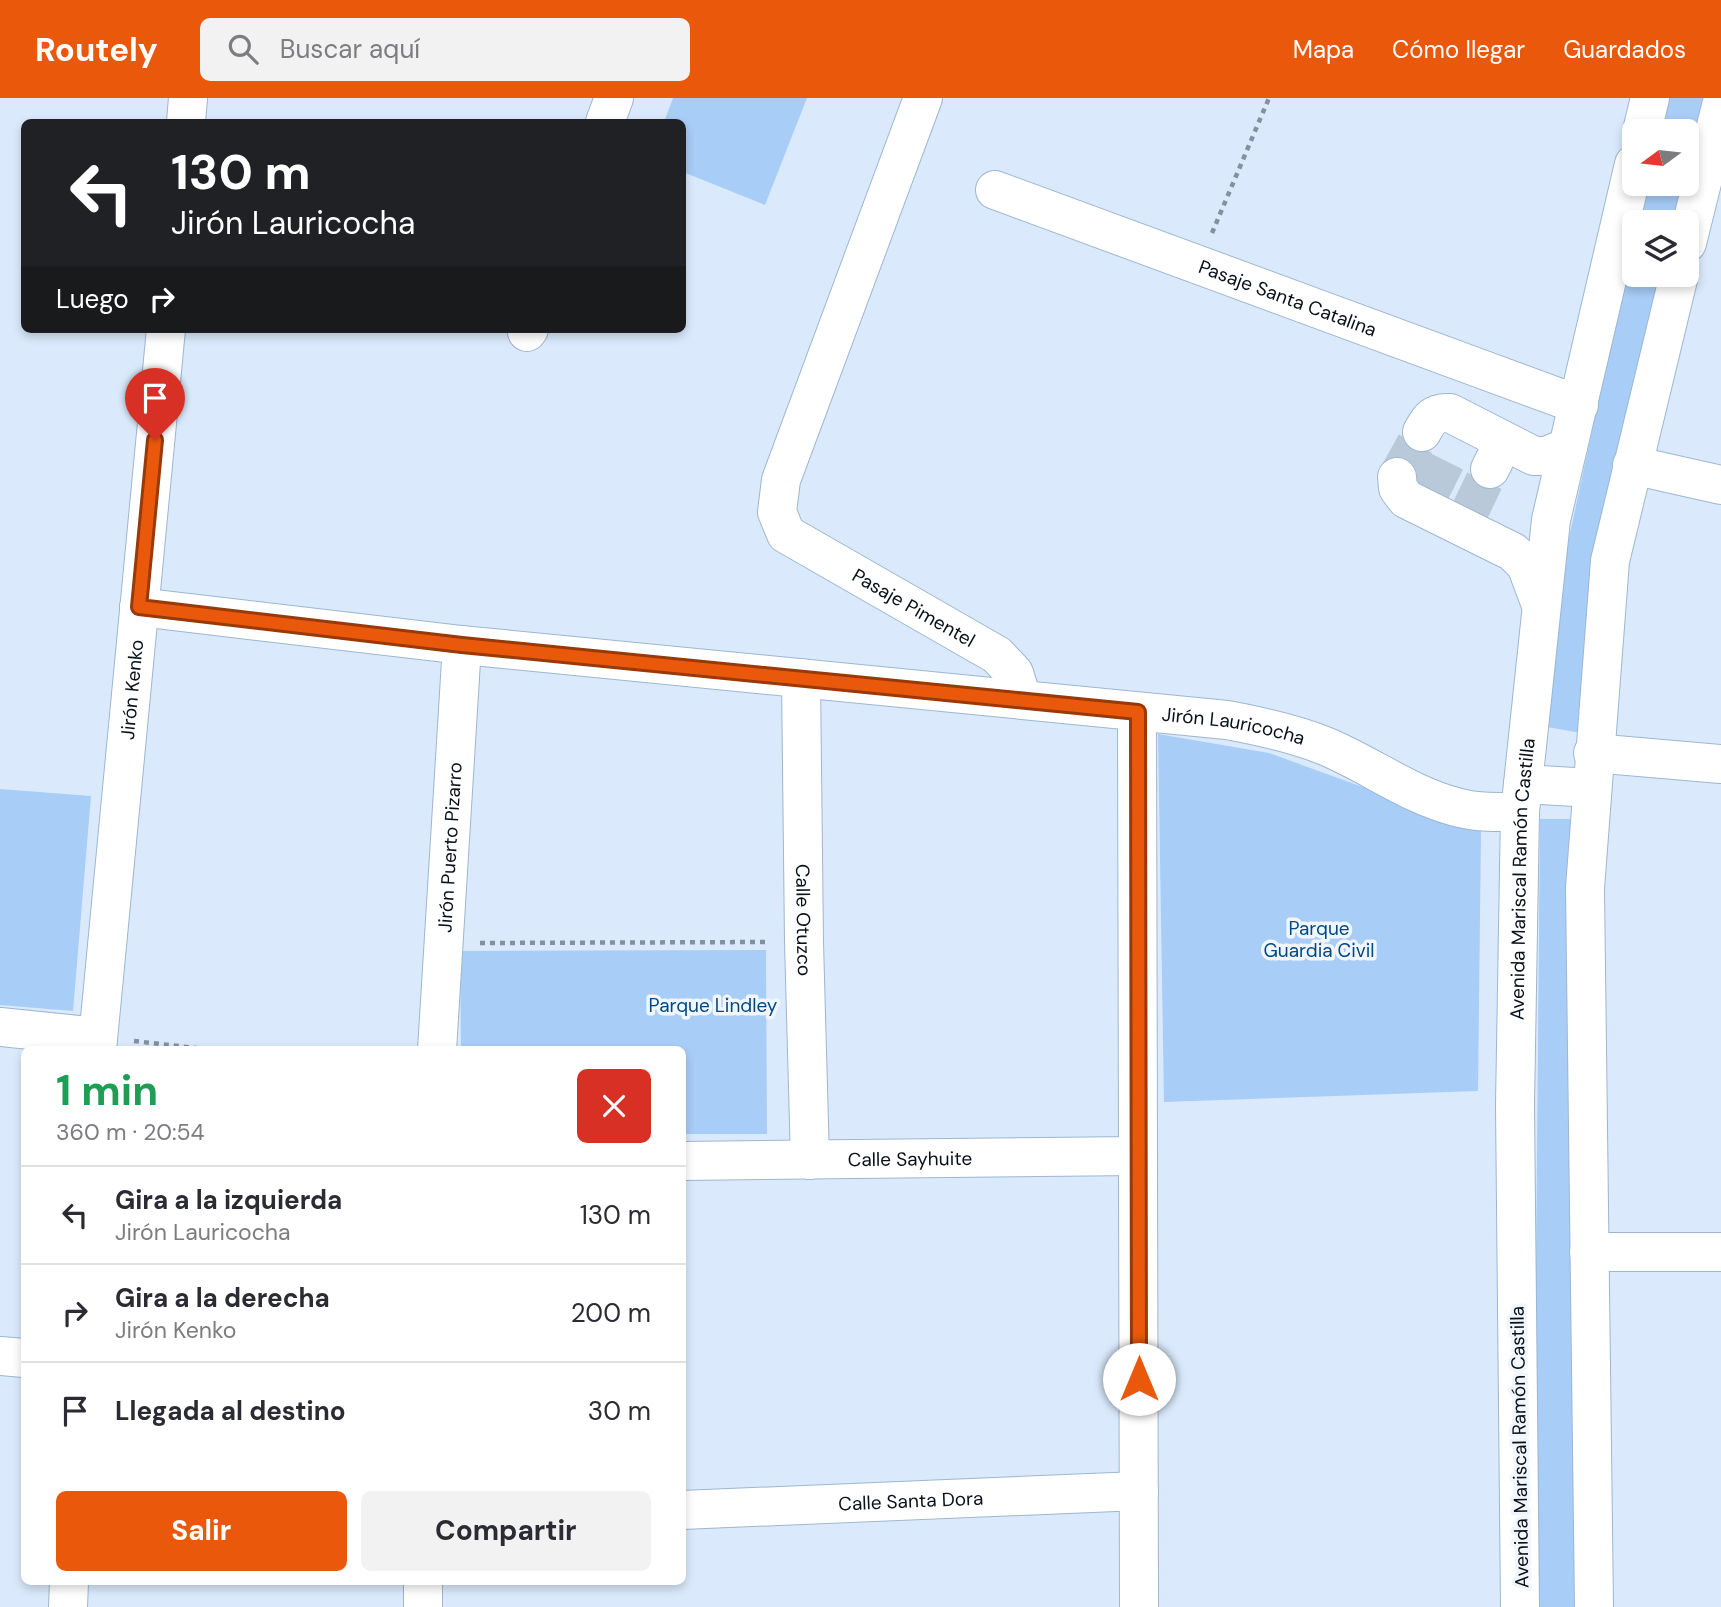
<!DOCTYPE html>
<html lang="es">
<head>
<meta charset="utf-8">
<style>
	body { margin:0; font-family:"DM Sans",sans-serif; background:#f2f2f3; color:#2b2b33; height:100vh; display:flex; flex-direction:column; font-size:26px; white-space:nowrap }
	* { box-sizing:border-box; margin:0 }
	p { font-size:23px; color:#7c7c81 }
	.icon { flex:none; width:38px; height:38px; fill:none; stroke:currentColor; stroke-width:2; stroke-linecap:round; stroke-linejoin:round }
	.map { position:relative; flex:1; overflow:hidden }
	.sheet { position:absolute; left:21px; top:948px; width:665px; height:539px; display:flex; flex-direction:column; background:#fff; border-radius:10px; box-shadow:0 4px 10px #0003 }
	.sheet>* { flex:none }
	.hud { position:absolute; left:21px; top:21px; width:665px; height:214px; border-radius:10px; box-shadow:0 4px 10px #0003; background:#202124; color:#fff; overflow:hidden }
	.needle { width:46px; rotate:255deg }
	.tools { position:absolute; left:1622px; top:21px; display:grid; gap:14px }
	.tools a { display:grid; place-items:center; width:77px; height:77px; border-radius:10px; background:#fff; box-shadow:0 4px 10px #0003; font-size:35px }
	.pin { position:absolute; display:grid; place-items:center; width:60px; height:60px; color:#fff; margin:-72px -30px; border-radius:50% 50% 50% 0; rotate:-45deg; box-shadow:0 0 7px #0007 }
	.pin .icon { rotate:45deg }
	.me { position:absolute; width:77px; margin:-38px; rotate:0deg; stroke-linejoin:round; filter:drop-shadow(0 0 5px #0008) }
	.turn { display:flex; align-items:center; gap:24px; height:147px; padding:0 35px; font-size:32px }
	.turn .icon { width:91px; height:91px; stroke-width:2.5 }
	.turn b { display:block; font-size:49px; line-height:60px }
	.then { display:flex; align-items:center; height:66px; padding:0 35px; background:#0003; gap:14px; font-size:26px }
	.round { display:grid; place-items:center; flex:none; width:74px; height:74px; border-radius:10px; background:#f2f2f3 }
	.overview { display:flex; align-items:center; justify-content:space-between; height:119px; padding:0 35px }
	h1 { font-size:42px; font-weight:700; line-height:52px; color:#1e9e55 }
	.primary-button { display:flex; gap:14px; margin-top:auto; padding:14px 35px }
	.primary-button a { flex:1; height:80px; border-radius:10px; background:#ea580c; color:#fff; font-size:28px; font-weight:700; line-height:80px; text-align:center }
	.primary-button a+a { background:#f2f2f3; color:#2b2b33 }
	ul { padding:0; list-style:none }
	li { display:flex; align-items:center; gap:21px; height:98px; padding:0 35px; border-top:2px solid #e1e1e2 }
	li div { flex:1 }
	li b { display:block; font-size:26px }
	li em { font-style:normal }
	header { display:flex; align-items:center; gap:42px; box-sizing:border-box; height:98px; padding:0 35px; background:#ea580c; color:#fff }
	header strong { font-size:33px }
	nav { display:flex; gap:38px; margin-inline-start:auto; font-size:24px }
	.search { width:490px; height:63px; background:#f2f2f3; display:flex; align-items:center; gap:18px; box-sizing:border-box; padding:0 24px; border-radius:10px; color:#7c7c81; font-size:26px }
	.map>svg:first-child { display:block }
</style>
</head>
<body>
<header>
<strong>Routely</strong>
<div class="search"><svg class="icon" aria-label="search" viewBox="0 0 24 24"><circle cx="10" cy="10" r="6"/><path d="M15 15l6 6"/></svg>Buscar aquí</div>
<nav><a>Mapa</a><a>Cómo llegar</a><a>Guardados</a></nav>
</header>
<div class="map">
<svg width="1721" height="1509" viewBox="0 0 1721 1509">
	<rect width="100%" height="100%" fill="#daeafc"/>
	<!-- green -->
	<path fill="#a8cdf7" d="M673,0H807L765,107L683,74L682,24H664Z
		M1668,0H1712L1680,124H1638L1647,86H1687V33H1660Z
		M1634,139V177H1667L1581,635L1547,629L1561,477Z
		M1158,636L1269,655L1481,732L1478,993L1164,1004Z
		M0,691L91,698L73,913L0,907Z
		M1540,721H1571L1580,1509H1539L1536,1169Z
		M766,852L767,1036H683L682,952H461L460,853Z"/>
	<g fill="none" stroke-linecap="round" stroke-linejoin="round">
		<!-- minor-tunnel -->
		<path stroke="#bac9da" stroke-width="38" stroke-dasharray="38 19" stroke-linecap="butt" d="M1397,379L1422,334
			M1429,397L1452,351
			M1468,417L1490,371"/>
		<defs>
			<g id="minor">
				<path id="s1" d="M923,0L781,382L777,414L786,436L997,557L1014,575L1022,601"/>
				<path d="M186,24L188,0"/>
				<path d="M605,24L614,0"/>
				<path id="s2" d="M995,92L1579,307"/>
				<path d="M527,234L529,231"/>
				<path d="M1422,334C1429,321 1433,314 1450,315L1534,358H1546L1568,349"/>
				<path d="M1632,367L1721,387"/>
				<path d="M1490,371L1504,343"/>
				<path d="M1397,379L1398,390L1406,401L1513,454L1526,467L1541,507"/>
				<path id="s3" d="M139,509L462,547L1227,622C1260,628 1293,635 1325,648C1369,666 1409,697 1456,709C1477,715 1498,714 1520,714"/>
				<path id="s4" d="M801,580L804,844L810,1062"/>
				<path d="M1137,614L1139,1509"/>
				<path d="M1593,655L1721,666"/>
				<path d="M0,929L98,939"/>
				<path id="s5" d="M97,952L166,231"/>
				<path id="s6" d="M437,952L462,547"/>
				<path id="s7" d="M682,1063L1138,1058"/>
				<path d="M1589,1154H1721"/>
				<path d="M0,1258L24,1260"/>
				<path id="s8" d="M682,1412L1139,1393"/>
				<path d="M68,1509L69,1484"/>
				<path d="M423,1509V1484"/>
			</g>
			<g id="major">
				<path d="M1642,33L1650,0"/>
				<path d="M1687,145L1721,8"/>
				<path d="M1523,686L1591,690"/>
				<path id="s9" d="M1520,1509L1515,1007L1520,714L1551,422L1634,66"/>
				<path d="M1594,1509L1585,790L1610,463L1679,177"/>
			</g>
		</defs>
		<!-- minor casing -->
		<use href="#minor" stroke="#9db6d2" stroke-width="40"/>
		<!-- major casing -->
		<use href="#major" stroke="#9db6d2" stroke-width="40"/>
		<!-- path -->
		<path stroke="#84909f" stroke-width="4.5" stroke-dasharray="5 5" stroke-linecap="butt" d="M1212,135L1269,0
			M480,845L768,844
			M134,943L213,952"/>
		<!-- minor -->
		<use href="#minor" stroke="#fff" stroke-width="38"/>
		<!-- major -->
		<use href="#major" stroke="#fff" stroke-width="38"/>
	</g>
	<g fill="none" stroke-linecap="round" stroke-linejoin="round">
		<defs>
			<path id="route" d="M155,342L139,509L462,547L1138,614L1139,1281"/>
		</defs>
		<!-- route casing -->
		<use href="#route" stroke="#983908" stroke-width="18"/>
		<!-- route -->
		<use href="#route" stroke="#ea580c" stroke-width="12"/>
	</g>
	<g text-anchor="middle" stroke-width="7" stroke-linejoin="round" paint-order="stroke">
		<!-- street labels -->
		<g font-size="19" fill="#08101a" stroke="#f1f6fc">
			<text dy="7" stroke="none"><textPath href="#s2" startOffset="312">Pasaje Santa Catalina</textPath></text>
			<text dy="7" stroke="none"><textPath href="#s1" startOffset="611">Pasaje Pimentel</textPath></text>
			<text dy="7" stroke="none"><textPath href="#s5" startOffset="362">Jirón Kenko</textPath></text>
			<text dy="7" stroke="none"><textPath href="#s3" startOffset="1101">Jirón Lauricocha</textPath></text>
			<text dy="7" stroke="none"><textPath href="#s6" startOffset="203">Jirón Puerto Pizarro</textPath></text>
			<text dy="7" stroke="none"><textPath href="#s9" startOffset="728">Avenida Mariscal Ramón Castilla</textPath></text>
			<text dy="7" stroke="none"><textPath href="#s4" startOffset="242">Calle Otuzco</textPath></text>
			<text dy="7" stroke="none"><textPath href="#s7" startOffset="228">Calle Sayhuite</textPath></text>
			<text transform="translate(1519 1349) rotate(-91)" y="7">Avenida Mariscal Ramón Castilla</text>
			<text dy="7" stroke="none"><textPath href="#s8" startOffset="229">Calle Santa Dora</textPath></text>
		</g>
		<!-- park labels -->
		<g font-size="19" fill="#004884" stroke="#f1f6fc">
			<text x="1319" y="837">Parque<tspan x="1319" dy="22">Guardia Civil</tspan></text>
			<text x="713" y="914">Parque Lindley</text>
		</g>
	</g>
</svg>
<div class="tools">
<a><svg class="needle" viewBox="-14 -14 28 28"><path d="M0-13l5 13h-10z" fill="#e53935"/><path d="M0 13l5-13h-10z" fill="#7c7c81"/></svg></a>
<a><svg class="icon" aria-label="layers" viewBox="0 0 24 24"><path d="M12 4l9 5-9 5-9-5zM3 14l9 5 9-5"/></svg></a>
</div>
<div class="pin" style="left:155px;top:342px;background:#d93025"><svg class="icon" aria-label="arrive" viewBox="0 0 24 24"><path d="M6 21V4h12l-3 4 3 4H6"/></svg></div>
<svg class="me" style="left:1139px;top:1281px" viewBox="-20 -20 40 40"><circle r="19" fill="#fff"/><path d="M0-13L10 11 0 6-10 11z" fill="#ea580c"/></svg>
<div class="hud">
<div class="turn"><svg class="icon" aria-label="left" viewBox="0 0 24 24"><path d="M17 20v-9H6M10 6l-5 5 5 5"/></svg><div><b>130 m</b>Jirón Lauricocha</div></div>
<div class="then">Luego<svg class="icon" aria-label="right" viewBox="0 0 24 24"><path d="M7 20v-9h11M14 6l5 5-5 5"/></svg></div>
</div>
<section class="sheet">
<div class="overview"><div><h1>1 min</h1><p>360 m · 20:54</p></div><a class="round" style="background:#d93025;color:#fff"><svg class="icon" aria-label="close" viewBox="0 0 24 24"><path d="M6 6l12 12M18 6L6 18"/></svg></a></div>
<ul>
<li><svg class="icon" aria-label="left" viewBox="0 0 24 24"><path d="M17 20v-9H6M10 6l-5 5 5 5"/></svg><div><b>Gira a la izquierda</b><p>Jirón Lauricocha</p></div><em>130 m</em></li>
<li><svg class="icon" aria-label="right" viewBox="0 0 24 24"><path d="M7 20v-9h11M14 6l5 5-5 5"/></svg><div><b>Gira a la derecha</b><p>Jirón Kenko</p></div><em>200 m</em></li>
<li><svg class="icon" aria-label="arrive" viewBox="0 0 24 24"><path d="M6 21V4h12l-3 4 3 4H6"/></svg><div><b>Llegada al destino</b></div><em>30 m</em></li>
</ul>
<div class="primary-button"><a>Salir</a><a>Compartir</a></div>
</section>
</div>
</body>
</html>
